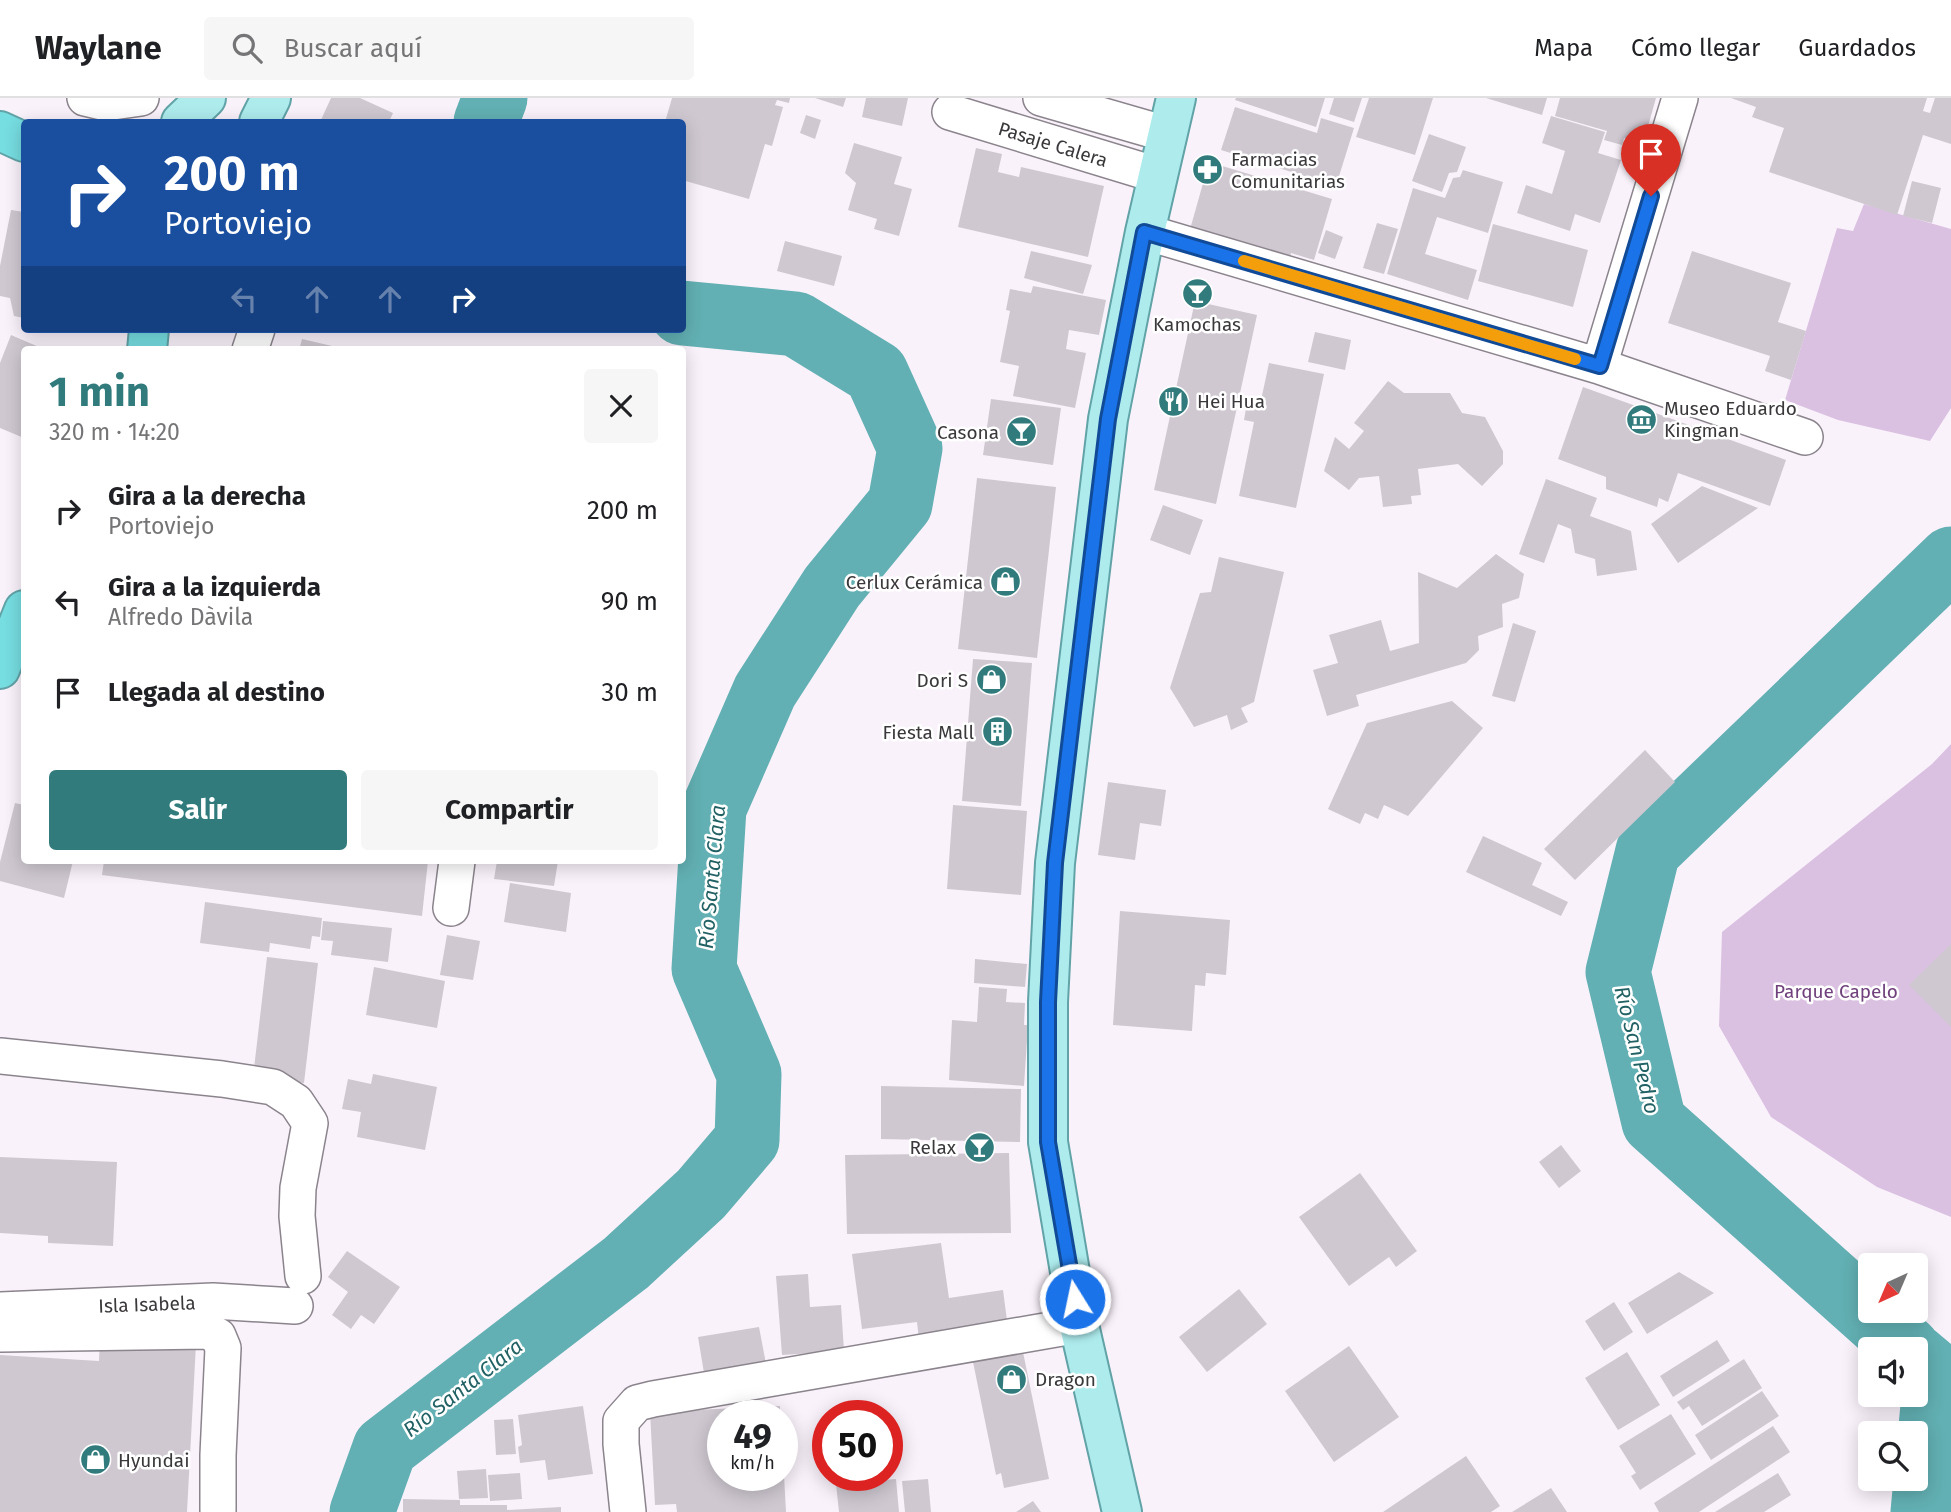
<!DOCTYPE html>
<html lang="es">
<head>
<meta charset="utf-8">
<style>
	body { margin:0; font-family:"Fira Sans",sans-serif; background:#f6f6f6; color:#202124; height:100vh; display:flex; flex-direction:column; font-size:26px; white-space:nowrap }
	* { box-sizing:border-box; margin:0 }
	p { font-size:23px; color:#757577 }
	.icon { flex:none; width:38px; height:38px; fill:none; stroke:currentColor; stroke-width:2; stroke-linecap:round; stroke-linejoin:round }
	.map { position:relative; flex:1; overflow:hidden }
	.side { position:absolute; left:21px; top:248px; width:665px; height:518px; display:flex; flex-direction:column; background:#fff; border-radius:7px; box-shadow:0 4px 18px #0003 }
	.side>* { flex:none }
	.hud { position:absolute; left:21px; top:21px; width:665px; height:214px; border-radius:7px; box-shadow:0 4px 18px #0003; background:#1a4fa0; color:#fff; overflow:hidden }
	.needle { width:46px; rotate:224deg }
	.controls { position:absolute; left:1858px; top:1155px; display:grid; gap:14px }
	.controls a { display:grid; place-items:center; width:70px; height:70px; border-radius:7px; background:#fff; box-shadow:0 4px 18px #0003; font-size:35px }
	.speed { position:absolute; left:707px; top:1302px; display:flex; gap:14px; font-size:35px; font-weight:700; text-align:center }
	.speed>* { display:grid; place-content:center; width:91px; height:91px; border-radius:50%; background:#fff; box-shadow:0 4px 18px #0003; line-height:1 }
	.speed small { font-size:18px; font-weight:400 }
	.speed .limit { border:10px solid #d22; background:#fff; color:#111 }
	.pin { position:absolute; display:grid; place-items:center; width:60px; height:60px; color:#fff; margin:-72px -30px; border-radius:50% 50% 50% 0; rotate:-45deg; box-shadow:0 0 7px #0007 }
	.pin .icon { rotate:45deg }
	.me { position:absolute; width:77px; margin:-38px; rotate:350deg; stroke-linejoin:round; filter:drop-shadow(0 0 5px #0008) }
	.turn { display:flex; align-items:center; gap:24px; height:147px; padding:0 28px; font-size:32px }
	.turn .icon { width:91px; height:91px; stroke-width:2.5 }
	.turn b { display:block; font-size:49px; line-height:60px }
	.lanes { display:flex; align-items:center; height:66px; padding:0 28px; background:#0003; justify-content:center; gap:35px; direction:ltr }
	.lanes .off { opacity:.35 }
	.round { display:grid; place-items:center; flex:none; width:74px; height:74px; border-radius:7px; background:#f6f6f6 }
	.head { display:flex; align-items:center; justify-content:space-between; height:119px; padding:0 28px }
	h1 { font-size:42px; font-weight:700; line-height:52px; color:#327b7d }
	.action { display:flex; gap:14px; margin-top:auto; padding:14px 28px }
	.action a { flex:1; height:80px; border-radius:7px; background:#327b7d; color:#fff; font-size:28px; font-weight:700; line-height:80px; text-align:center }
	.action a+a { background:#f6f6f6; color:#202124 }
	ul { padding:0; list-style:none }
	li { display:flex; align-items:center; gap:21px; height:91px; padding:0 28px }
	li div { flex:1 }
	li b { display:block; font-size:26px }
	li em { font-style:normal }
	header { display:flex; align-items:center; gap:42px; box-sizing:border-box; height:98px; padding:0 35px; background:#fff; border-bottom:2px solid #e0e0e0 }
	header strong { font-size:33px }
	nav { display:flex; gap:38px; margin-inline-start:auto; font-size:24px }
	.search { width:490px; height:63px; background:#f6f6f6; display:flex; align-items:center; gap:18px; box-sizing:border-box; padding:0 24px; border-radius:7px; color:#757577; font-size:26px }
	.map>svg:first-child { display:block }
</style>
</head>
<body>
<header>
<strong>Waylane</strong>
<div class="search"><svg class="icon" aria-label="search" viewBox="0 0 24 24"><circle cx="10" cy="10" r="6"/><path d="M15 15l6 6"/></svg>Buscar aquí</div>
<nav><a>Mapa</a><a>Cómo llegar</a><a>Guardados</a></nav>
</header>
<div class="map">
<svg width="1951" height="1414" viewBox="0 0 1951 1414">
	<rect width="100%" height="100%" fill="#faf2fb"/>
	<!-- green -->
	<path fill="#dbc1e1" d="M1864,106L1951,131V310L1930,343L1838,322L1785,302L1837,130L1853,133Z
		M1951,646V1119L1877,1089L1771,1019L1719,928L1722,834L1932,666Z"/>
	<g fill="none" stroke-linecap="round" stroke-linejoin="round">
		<!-- river -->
		<path stroke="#62b0b3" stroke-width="65" d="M486,24L495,0
			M1908,1251L1654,1024L1618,874L1648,753L1951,461
			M1916,1259L1936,1276L1923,1414
			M362,1414L385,1350L626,1165L701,1096L747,1042L749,976L704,871L714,710L765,593L832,489L900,406L910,350L876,275L796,226L682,215"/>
	</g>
	<!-- building -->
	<path fill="#cfc8d1" d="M331,0H360L393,15L389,24H320Z
		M672,0H790L789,5L777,2L775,7L783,9L772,48L765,46L749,101L682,82V24H665Z
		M815,0H846L843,9Z
		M866,0H908L902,28L862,19Z
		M1236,0H1325L1316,29L1235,2Z
		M1334,0H1362L1354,24L1329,16Z
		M1369,0H1433L1415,57L1356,39Z
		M1486,0H1547L1542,17Z
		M1560,0H1656L1643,46L1624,40L1622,47L1604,42L1607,33L1555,18Z
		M1731,0H1927L1923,13L1930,15L1935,0H1951V46L1923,37L1897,117L1769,74L1784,30L1752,19L1756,9Z
		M1235,9L1317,35L1321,20L1354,30L1336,88L1221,52Z
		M806,17L821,22L815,41L800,35Z
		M1551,18L1605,34L1598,55L1621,62L1600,125L1575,116L1570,133L1517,115L1526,87L1552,96L1565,53L1542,45Z
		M1429,36L1466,49L1457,74L1449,75L1442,94L1412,83Z
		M854,45L902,59L894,86L912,91L899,138L874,131L877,121L848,112L856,85L845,75Z
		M976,50L1002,56L998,74L1019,79L1021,69L1104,88L1088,159L958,129Z
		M1209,64L1332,101L1314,162L1291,155L1290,161L1187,142Z
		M1463,72L1503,84L1488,135L1437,119L1425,156L1477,172L1468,202L1387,176L1413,90L1445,100L1453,80L1460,79Z
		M1912,83L1941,90L1932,125L1903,118Z
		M11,112L24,114V220L14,218L10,200L0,198V168Z
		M1377,125L1398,131L1384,176L1363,170Z
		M1493,126L1588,152L1573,209L1478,183Z
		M1326,132L1343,139L1335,161L1318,155Z
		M785,143L842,158L834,188L777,173Z
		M1031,153L1092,167L1083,196L1024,180Z
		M1692,153L1791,185L1778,224L1806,233L1791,282L1765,273L1770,258L1668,225Z
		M1033,188L1106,202L1099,237L1069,232L1066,251L1086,255L1075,310L1013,298L1019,268L1000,264L1010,213L1006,212L1010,191L1031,195Z
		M1195,203L1257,217L1216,406L1154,392Z
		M1315,234L1351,242L1345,272L1308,264Z
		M11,237L46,252H24V340L0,330V265Z
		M302,241L345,251V252H299Z
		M1269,265L1324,276L1296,410L1239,398L1254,324L1244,322L1247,305L1260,307Z
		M1388,283L1404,295H1450L1462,315L1485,319L1503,353V366L1482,388L1458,366L1418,371L1421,397L1411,398L1412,406L1383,409L1379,378L1359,380L1349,392L1324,373L1335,339L1349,351L1364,333L1354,325Z
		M1583,289L1786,362L1770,408L1678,375L1668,404L1659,400L1657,409L1606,391V379L1558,361Z
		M991,301L1061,310L1053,367L983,357Z
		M977,380L1056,389L1037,560L958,551Z
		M1546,381L1597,400L1590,418L1631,433L1637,472L1597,478L1595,461L1575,455L1571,431L1558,426L1544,465L1519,456Z
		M1702,388L1758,410L1678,465L1651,426Z
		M1163,407L1203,422L1190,457L1150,442Z
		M1496,456L1524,476L1519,500L1502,506L1503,529L1478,538L1479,552L1466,565L1356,597L1359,608L1327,618L1313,572L1338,565L1329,537L1381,522L1390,553L1419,545L1418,474L1457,490Z
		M1219,459L1284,474L1254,604L1241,610L1248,624L1231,632L1227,617L1194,629L1170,590L1200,495L1211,494Z
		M1513,525L1536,533L1515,604L1492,598Z
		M973,561L1032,565L1021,708L962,703Z
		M1452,603L1483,630L1408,718L1384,707L1378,721L1365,715L1360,726L1328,711L1367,625Z
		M1645,652L1675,684L1575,782L1544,751Z
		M1108,684L1166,692L1161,728L1140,725L1135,762L1098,757Z
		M15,705L24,707V763H73L64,800L0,783V764Z
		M953,707L1027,713L1021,797L947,791Z
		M1483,738L1542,765L1532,787L1568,804L1561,818L1466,774Z
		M104,763H428L422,818L102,777Z
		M497,763H558L554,788L494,781Z
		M510,785L571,795L566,834L504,824Z
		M205,804L322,820L320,839L312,838L310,851L270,845L269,854L200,845Z
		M1120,813L1230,822L1226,877L1206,875L1205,888L1195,887L1192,933L1113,927Z
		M323,823L392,830L388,864L331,857L333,843L321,842Z
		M447,837L480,843L473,882L440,877Z
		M1951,846V929L1909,887Z
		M267,859L318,865L304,985L253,979Z
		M975,861L1027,866L1025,889L974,885Z
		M374,869L445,883L437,930L366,917Z
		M979,889L1007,891L1006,904L1025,905L1024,927H1028L1024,988L949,982L952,922L977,924Z
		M373,976L437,989L425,1052L357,1039L361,1014L342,1011L348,981L371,986Z
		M881,988L1021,991L1020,1044L881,1041Z
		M1561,1047L1581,1073L1559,1090L1539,1064Z
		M1009,1055L1011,1135L847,1136L845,1057Z
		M0,1059L117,1064L113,1148L48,1145V1138L0,1135Z
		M1360,1075L1417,1153L1396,1169L1389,1159L1349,1188L1299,1119Z
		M941,1145L949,1200L1003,1192L1008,1230L919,1242L917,1224L862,1231L852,1156Z
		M347,1153L400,1189L374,1226L361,1217L351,1231L332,1217L348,1194L328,1179Z
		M1679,1174L1714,1195L1647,1236L1628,1205Z
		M808,1176L810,1209L841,1207L844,1253L782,1257L776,1178Z
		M1239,1191L1267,1226L1207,1274L1179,1239Z
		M1614,1204L1633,1234L1604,1253L1585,1223Z
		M759,1229L767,1271L705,1281L698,1239Z
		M100,1240L196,1246L187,1414H0V1257L99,1263Z
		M1717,1242L1730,1263L1673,1299L1660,1278Z
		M1349,1248L1399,1319L1334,1364L1285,1293Z
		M1023,1254L1049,1381L1004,1390L1001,1375L996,1377L973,1264Z
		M1627,1254L1660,1307L1618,1332L1585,1280Z
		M1744,1261L1762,1290L1702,1328L1689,1308L1683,1312L1677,1304Z
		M1762,1293L1779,1318L1711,1362L1695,1337Z
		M583,1308L593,1376L548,1382L545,1362L520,1365L518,1349L522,1347L518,1317Z
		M780,1308V1318H723V1377H784L786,1414H677L676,1406L655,1407L650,1314Z
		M1671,1316L1696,1356L1640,1392L1631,1378L1636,1375L1619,1348Z
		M513,1321L516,1356L496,1357L494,1322Z
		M1773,1328L1790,1354L1699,1414H1659L1654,1405Z
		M1466,1358L1500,1408L1491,1414H1383Z
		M486,1371L488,1400L459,1401L457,1373Z
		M520,1375L522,1401L490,1403L488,1377Z
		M1778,1375L1791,1397L1764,1414H1715Z
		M896,1381L899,1414H839L836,1386Z
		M928,1381L931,1414H905L902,1383Z
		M1551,1390L1567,1414H1512Z
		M403,1401L460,1402V1407H507V1412L561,1409V1414H403Z
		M1033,1403L1041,1414H1016Z"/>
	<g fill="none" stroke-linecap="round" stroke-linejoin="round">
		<defs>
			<path id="minor" d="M85,0L106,5L141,0
				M1041,0L1166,36
				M950,14L1157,77
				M1145,134L1599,268L1805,339
				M250,252L257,231
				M1599,268L1680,0
				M451,810L457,763
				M0,958L222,981L273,989L296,1004L310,1025L298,1090L297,1118L303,1178
				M0,1212L213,1203L295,1208
				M0,1236L207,1233L218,1238L223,1250L218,1357V1412
				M628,1414L621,1346V1323L637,1305L653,1301L1079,1227"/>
			<path id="major" d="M181,24L206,0
				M259,24L271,0
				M1122,1414L1079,1227L1048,1044V904L1055,765L1108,321L1145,134L1176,0"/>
			<path id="highway" d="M0,33L24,44
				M147,252L149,231
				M0,571L24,512"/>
		</defs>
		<!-- minor casing -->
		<use href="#minor" stroke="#8b848d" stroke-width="38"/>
		<!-- major casing -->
		<use href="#major" stroke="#61a3a7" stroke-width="42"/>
		<!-- highway casing -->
		<use href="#highway" stroke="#61a3a7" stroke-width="42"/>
		<!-- minor -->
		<use href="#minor" stroke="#fff" stroke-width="35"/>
		<!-- major -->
		<use href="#major" stroke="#adebed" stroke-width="38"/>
		<!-- highway -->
		<use href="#highway" stroke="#76dde1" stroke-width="38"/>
	</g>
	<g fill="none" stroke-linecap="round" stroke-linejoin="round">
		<defs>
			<path id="route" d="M1075,1201L1048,1044V904L1055,765L1108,321L1144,134L1600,268L1651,98"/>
		</defs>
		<!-- route casing -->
		<use href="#route" stroke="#114b97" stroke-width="18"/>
		<!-- route -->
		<use href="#route" stroke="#1a73e8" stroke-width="12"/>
		<!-- slow -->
		<path stroke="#f59e0b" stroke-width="12" d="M1244,163L1575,261"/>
	</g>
	<!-- icons -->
	<defs>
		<symbol id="pharmacy-disc" viewBox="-11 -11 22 22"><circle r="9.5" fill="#327b7d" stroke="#fff"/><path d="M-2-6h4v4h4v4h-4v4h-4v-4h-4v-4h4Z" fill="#fff"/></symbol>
		<symbol id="bar-disc" viewBox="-11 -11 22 22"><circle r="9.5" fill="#327b7d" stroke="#fff"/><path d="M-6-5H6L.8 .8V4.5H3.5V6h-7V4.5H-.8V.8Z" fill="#fff"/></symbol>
		<symbol id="restaurant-disc" viewBox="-11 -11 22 22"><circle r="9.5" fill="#327b7d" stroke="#fff"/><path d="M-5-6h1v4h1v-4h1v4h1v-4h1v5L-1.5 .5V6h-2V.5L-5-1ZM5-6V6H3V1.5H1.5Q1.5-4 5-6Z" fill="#fff"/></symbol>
		<symbol id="museum-disc" viewBox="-11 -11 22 22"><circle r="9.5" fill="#327b7d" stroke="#fff"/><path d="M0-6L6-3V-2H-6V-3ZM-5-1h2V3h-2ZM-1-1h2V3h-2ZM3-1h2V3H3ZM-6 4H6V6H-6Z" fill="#fff"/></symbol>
		<symbol id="shop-disc" viewBox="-11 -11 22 22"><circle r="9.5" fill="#327b7d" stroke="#fff"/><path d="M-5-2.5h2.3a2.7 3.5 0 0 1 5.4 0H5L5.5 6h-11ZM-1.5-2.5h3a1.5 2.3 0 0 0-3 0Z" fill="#fff"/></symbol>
		<symbol id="building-disc" viewBox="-11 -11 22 22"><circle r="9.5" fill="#327b7d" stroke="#fff"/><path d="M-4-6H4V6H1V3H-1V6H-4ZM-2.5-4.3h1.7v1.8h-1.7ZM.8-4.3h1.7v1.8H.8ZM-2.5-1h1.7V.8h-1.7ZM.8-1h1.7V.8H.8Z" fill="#fff"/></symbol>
	</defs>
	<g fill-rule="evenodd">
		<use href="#pharmacy-disc" x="1190" y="54" width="35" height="35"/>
		<use href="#bar-disc" x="1180" y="178" width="35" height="35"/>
		<use href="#restaurant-disc" x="1156" y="286" width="35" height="35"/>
		<use href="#museum-disc" x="1624" y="304" width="35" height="35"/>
		<use href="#bar-disc" x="1004" y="316" width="35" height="35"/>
		<use href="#shop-disc" x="988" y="466" width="35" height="35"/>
		<use href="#shop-disc" x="974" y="564" width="35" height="35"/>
		<use href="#building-disc" x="980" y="616" width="35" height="35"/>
		<use href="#bar-disc" x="962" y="1032" width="35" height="35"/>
		<use href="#shop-disc" x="994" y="1264" width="35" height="35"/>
		<use href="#shop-disc" x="78" y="1344" width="35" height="35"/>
	</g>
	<g text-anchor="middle" stroke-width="5" stroke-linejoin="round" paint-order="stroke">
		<!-- street labels -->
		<g font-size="19" fill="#3b383c" stroke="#fff">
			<text transform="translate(1053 46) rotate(17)" y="7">Pasaje Calera</text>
			<text transform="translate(147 1206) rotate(-2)" y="7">Isla Isabela</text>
		</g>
		<!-- poi labels -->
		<g font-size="19" fill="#3b383c" stroke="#fff" text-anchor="start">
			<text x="1231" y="68">Farmacias<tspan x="1231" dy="22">Comunitarias</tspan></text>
			<text x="1197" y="233" text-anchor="middle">Kamochas</text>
			<text x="1197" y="310">Hei Hua</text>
			<text x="1664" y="317">Museo Eduardo<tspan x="1664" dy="22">Kingman</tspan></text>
			<text x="999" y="341" text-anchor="end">Casona</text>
			<text x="983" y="491" text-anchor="end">Cerlux Cerámica</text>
			<text x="968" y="589" text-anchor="end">Dori S</text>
			<text x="974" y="641" text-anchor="end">Fiesta Mall</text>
			<text x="956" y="1056" text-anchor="end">Relax</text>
			<text x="1035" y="1288">Dragon</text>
			<text x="118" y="1369">Hyundai</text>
		</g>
		<!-- park labels -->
		<g font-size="19" fill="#70417c" stroke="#fff">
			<text x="1836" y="900">Parque Capelo</text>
		</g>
		<!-- water labels -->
		<g font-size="21" font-style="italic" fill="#226264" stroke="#fff">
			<text transform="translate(712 779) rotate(-85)" y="7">Río Santa Clara</text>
			<text transform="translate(1637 952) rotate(76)" y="7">Río San Pedro</text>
			<text transform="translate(463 1290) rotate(-38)" y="7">Río Santa Clara</text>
		</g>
	</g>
</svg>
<div class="controls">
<a><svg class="needle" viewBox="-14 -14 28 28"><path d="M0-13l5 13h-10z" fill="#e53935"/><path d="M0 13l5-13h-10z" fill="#757577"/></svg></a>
<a><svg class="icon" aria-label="sound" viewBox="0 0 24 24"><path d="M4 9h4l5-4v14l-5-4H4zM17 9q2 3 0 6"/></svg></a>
<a><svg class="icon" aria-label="search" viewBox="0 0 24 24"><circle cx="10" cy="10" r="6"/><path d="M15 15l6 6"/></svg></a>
</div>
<div class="speed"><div>49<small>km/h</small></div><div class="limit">50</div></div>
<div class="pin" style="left:1651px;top:98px;background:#d93025"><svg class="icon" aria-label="arrive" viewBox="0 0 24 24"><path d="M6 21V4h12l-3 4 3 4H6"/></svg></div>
<svg class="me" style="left:1075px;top:1201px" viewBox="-20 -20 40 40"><circle r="17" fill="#1a73e8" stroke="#fff" stroke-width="3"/><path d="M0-11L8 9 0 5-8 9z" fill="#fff"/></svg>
<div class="hud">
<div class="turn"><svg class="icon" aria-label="right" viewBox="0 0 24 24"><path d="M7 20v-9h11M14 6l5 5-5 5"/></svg><div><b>200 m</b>Portoviejo</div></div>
<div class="lanes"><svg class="icon off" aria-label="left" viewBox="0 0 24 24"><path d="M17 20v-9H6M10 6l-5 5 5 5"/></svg><svg class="icon off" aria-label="ahead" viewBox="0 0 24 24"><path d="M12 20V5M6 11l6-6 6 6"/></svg><svg class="icon off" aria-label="ahead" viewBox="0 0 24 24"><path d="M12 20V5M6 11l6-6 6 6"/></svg><svg class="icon" aria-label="right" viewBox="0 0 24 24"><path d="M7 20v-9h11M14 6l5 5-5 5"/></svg></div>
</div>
<section class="side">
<div class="head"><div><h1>1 min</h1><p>320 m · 14:20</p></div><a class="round"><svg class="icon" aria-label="close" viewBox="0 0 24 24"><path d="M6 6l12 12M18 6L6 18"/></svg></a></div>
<ul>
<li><svg class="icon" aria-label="right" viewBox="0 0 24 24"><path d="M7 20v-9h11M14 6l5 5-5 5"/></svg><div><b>Gira a la derecha</b><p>Portoviejo</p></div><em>200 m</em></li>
<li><svg class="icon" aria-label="left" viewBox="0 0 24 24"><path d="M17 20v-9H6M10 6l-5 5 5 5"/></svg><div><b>Gira a la izquierda</b><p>Alfredo Dàvila</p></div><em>90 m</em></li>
<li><svg class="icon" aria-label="arrive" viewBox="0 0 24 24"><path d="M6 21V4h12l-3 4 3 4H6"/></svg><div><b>Llegada al destino</b></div><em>30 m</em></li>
</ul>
<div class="action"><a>Salir</a><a>Compartir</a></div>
</section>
</div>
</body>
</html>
